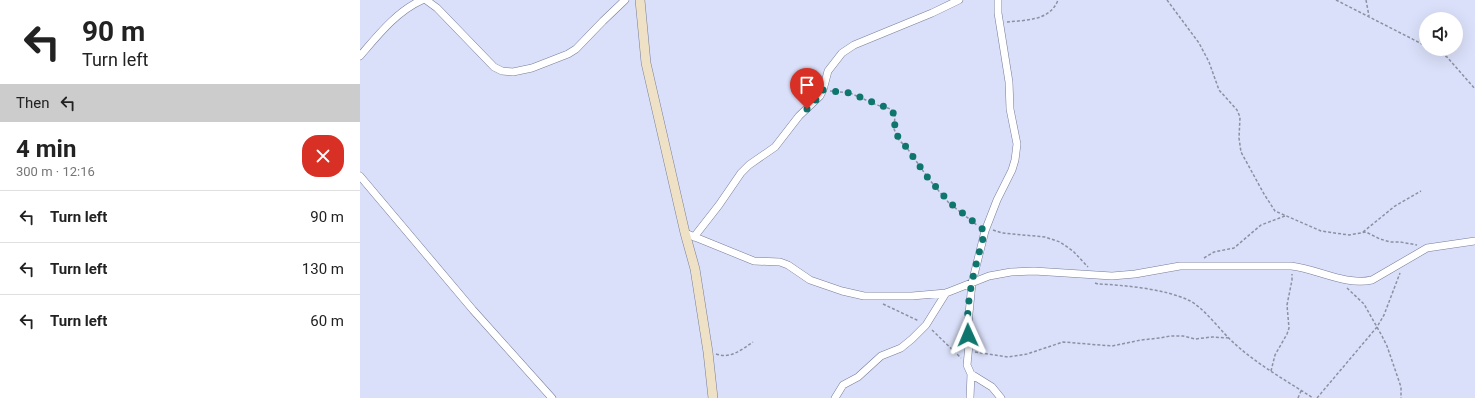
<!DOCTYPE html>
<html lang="en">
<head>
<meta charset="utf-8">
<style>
	body { margin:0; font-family:Roboto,sans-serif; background:#f2f2f2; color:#222; height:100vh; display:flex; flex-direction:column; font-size:15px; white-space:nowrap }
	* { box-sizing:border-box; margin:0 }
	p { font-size:13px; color:#767676 }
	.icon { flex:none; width:22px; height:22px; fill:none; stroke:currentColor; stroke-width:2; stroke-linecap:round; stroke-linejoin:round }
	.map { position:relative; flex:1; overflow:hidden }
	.sheet { display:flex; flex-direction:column; background:#fff; width:360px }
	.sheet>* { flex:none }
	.guide { background:#fff; color:#222; overflow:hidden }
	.buttons { position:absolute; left:1059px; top:12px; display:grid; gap:8px }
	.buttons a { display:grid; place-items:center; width:44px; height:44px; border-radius:50%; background:#fff; box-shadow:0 4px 16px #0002; font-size:20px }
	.pin { position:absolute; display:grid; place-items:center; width:34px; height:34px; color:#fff; margin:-41px -17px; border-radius:50% 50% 50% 0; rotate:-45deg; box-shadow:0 0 4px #0007 }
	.pin .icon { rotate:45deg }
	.me { position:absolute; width:44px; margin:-22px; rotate:359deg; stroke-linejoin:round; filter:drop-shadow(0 0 3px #0008) }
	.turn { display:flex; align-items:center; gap:14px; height:84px; padding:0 16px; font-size:18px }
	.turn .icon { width:52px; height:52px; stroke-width:2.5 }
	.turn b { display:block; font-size:28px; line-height:34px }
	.then { display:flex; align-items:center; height:38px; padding:0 16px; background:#0003; gap:8px; font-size:15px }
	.round { display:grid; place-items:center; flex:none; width:42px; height:42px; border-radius:16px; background:#f2f2f2 }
	.head { display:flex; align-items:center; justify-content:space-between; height:68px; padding:0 16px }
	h1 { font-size:24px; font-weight:700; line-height:30px }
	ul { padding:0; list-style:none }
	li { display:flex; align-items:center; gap:12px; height:52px; padding:0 16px; border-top:1px solid #e0e0e0 }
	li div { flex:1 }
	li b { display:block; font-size:15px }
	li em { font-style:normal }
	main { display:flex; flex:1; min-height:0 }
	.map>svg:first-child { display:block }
</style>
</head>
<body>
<main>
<section class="sheet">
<div class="guide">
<div class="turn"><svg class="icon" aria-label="left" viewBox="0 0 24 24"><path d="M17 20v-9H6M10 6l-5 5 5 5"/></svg><div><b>90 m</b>Turn left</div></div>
<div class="then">Then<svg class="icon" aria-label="left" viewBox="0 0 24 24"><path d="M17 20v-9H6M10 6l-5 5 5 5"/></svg></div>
</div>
<div class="head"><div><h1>4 min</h1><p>300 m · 12:16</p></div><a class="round" style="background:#d93025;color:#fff"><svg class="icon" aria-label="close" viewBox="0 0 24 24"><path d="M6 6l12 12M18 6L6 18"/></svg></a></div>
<ul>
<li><svg class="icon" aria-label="left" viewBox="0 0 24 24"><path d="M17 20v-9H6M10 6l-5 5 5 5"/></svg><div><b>Turn left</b></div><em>90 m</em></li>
<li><svg class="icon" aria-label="left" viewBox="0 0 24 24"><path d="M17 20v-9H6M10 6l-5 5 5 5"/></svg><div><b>Turn left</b></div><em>130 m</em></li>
<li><svg class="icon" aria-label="left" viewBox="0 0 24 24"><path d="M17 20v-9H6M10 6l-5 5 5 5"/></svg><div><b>Turn left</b></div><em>60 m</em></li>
</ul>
</section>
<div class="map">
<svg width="1115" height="398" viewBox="0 0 1115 398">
	<rect width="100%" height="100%" fill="#dae0f9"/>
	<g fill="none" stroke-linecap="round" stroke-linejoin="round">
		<defs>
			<path id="street" d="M66,0L77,8L134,67L142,71L153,72L172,68L208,54L216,49L243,21L265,0
				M0,56C18,35 37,11 62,0
				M0,176L113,310L192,398
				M325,233L394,261L420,262L428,265L450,280L482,291L504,296H552L586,293L629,276L651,272L674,271L752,276L775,274L820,266H931C958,269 985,286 1012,280L1067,248L1115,241
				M334,237L359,205L381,173L389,165L415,147L439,116L460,96L463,90L468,71L482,53L494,45L572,13L599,0
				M611,374L632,387L641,398
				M475,398L483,385L498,377L521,356L541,348L552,339L566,325L586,293
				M610,398L611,374L607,365L609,345L608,324L612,283L625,231L637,200L652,170L655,160L657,144L650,109L649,82L638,13V0"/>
			<path id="secondary" d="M280,0L286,63L325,233L335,269L348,352L353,398"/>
		</defs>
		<!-- street casing -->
		<use href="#street" stroke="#767c98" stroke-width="8"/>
		<!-- secondary casing -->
		<use href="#secondary" stroke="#767c98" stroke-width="10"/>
		<!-- path -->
		<path stroke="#8c90a3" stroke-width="1.5" stroke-dasharray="3 2" stroke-linecap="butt" d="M807,0L839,43L849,62L859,90L877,110L880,117L879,138L881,152L904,194L915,211L961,231L989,235L1006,232L1020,239L1030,242H1040L1057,245
			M976,0L1066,46
			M1006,0L1009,16
			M647,22C666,20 690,21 698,0
			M1072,49L1087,57L1115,89
			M470,91L490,93L517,105L531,109L535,115L534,129L539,140L547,148L568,178L589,203L618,226
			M633,230L642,233L685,237L700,242L713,251L728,267
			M1003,232L1035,206L1061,191
			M844,258L854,252L874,248L901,225L925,216
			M735,283L738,284C764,285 805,289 828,300C843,306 862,333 875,344C898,365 927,381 953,398
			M987,288L1004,304L1022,336L1027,346L1041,387V398
			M523,304L559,321
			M572,330L601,358
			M615,352L648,357L667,354L703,342L752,346L781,340L800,338L810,336H823L835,339L852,337L869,338
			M356,354C371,359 381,350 393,342
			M911,371L915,355L927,334L929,328L927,305L932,280V274
			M938,398L941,391
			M957,398L1017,327L1024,315L1040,273"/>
		<!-- street -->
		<use href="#street" stroke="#fff" stroke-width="7"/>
		<!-- secondary -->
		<use href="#secondary" stroke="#eee1c5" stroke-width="9"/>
	</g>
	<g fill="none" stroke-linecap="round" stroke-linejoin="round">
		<!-- route -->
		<path stroke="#0f766e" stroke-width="7" stroke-dasharray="0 12.6" d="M447,109L460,96L463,90L490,93L517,104L531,109L536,118L534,129L536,134L547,148L568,178L590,203L625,231C616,265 605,299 608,335"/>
	</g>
</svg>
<div class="buttons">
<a><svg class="icon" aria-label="sound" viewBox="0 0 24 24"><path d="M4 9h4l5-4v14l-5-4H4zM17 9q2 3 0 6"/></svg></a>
</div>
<div class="pin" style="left:447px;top:109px;background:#d93025"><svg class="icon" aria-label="arrive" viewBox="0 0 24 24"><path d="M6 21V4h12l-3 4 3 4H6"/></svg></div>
<svg class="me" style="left:608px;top:335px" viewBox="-20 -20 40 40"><path d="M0-17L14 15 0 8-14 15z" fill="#0f766e" stroke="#fff" stroke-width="4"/></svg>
</div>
</main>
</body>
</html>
